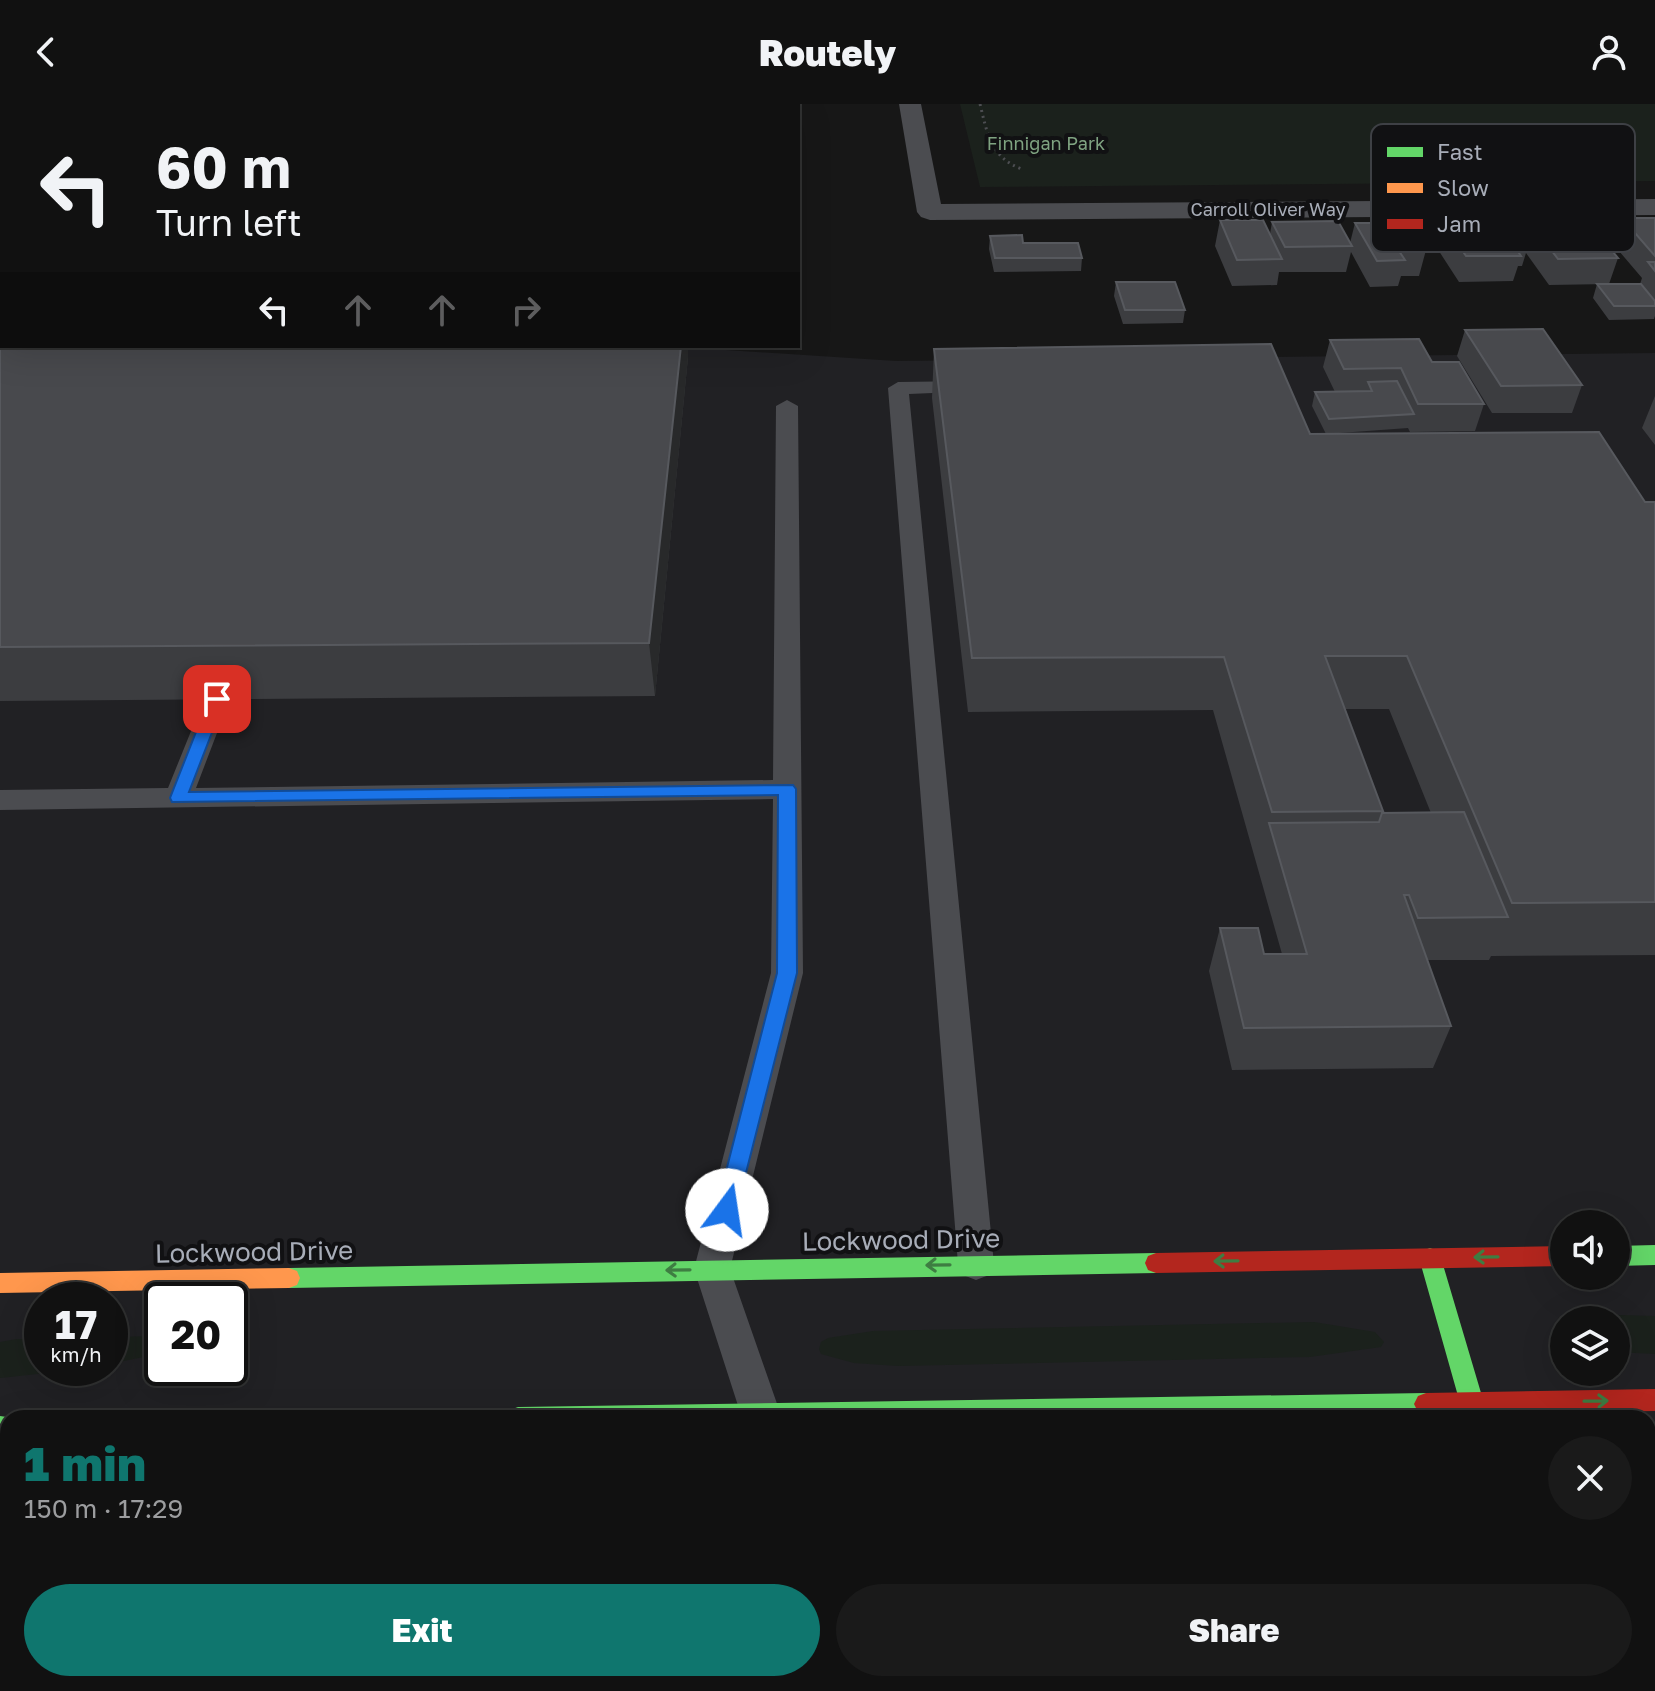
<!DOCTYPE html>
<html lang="en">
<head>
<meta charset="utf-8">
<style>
	body { margin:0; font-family:"Golos Text",sans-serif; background:#1a1a1a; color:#f1f3f6; height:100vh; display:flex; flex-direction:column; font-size:30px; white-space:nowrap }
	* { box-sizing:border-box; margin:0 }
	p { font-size:26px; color:#9c9d9f }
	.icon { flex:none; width:44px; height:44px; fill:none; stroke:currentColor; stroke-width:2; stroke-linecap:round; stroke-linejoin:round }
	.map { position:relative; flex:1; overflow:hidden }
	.side { position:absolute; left:0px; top:1306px; width:1656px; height:282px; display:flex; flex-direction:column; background:#111; border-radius:24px 24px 0 0; box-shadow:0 8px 32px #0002,0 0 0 2px #303131 }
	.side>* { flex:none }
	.top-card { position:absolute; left:0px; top:0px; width:800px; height:244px; box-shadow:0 8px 32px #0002,0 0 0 2px #303131; background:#111; color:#f1f3f6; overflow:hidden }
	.controls { position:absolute; left:1550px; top:1106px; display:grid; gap:16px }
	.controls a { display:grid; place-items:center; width:80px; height:80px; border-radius:50%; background:#111; box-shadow:0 8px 32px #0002,0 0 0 2px #303131; font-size:40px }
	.speed { position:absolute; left:24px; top:1178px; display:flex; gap:16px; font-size:40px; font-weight:700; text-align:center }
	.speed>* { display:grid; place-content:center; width:104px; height:104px; border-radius:50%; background:#111; box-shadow:0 8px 32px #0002,0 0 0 2px #303131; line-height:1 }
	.speed small { font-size:20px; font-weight:400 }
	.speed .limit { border:4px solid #111; border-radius:12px; background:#fff; color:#111 }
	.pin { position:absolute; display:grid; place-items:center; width:68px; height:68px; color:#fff; margin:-34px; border-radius:16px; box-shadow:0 4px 12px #0006 }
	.me { position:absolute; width:88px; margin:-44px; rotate:14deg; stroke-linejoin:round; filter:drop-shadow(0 0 6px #0008) }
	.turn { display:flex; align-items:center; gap:28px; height:168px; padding:0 24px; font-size:36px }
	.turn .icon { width:104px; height:104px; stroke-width:2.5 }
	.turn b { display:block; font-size:56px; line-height:68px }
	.lanes { display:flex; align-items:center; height:76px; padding:0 24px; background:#0003; justify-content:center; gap:40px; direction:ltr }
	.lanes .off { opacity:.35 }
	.round { display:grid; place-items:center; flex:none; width:84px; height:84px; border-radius:42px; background:#1a1a1a }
	.head { display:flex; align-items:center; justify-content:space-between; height:136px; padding:0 24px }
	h1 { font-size:48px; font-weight:800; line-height:60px; color:#0f766e }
	.cta { display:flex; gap:16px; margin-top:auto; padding:16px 24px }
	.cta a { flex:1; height:92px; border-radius:48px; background:#0f766e; color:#fff; font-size:32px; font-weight:800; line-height:92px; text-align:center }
	.cta a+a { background:#1a1a1a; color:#f1f3f6 }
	header { display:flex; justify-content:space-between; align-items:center; height:104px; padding:0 24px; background:#111; font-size:36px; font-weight:800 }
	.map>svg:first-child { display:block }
</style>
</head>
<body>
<header><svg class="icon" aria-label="back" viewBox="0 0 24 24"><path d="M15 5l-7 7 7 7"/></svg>Routely<svg class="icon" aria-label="person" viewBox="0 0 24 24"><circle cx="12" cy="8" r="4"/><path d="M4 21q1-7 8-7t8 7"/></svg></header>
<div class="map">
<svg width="1655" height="1587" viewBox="0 0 1655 1587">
	<rect width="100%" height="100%" fill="#171717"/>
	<!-- built -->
	<path fill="#212124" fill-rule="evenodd" d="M680,243L896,257L1655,249V1587H0V246ZM1564,1120H1616V1172H1564ZM42,1196H110V1264H42ZM162,1196H230V1264H162ZM1564,1216H1616V1268H1564ZM8,1314H1648V1580H8Z"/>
	<!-- green -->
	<path fill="#1b211c" d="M960,0H1655V77L980,83Z
		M1620,1211L1655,1212V1250L1616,1248V1216H1575Z
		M1314,1218L1375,1228L1384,1238L1381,1243L1310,1253L898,1262L854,1259L821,1250L819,1245L821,1238L828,1234L873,1227Z
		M162,1232V1249L110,1260V1233Z
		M17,1235H42V1264H94L0,1274V1238Z"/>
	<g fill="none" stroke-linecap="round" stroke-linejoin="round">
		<!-- path -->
		<path stroke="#4d4e52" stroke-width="3" stroke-dasharray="2 4" stroke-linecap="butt" d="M980,0C987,29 991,54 1022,65"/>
		<!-- lane -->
		<path fill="#4b4c50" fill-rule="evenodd" d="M973,277L980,279L983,283L980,287L909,290L994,1160L989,1171L976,1176L963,1171L958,1160L888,284L898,278Z
			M787,296L798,302L803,869L730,1165L782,1314H742L694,1165L771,869L773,695L0,706V686L168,684L204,595L208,589L217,587L226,589L230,595L196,684L773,676L776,302Z
			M1648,1534H1655V1578H1648Z
			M736,1580H780V1587H736Z"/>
		<!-- street -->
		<path fill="#4b4c50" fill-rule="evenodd" d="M899,0H921L941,100L1655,95V111L930,116L921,113L917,108Z"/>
		<!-- fast -->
		<path fill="#63d668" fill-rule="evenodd" d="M1655,1141V1161L1616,1162V1142Z
			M1430,1144L1438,1147L1441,1154L1484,1299L1480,1307L1472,1310L1464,1307L1460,1299L1419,1154L1422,1147Z
			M1156,1149L1164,1152L1167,1159L1164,1166L1156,1169L289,1184L281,1181L278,1174L281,1167L289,1164Z
			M1426,1289L1434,1292L1438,1300L1434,1308L1426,1311L1236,1314H506L510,1306L518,1303Z
			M0,1312L14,1314H8V1334H0Z"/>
		<!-- slow -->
		<path fill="#ff974d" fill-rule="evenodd" d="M289,1164L297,1167L300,1174L297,1181L289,1184L0,1189V1169Z"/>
		<!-- jam -->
		<path fill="#b3261e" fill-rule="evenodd" d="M1564,1142V1162L1156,1169L1148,1166L1145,1159L1148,1152L1156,1149Z
			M1655,1285V1307L1426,1311L1418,1308L1414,1300L1418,1292L1426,1289Z"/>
	</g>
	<!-- wall -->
	<path fill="#3c3d40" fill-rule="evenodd" d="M1527,114L1618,154L1609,180L1549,181L1526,149L1522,162H1518L1513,177L1459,178L1435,141L1442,116L1523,126Z
		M1622,114H1655V212L1654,215L1609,216L1593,194L1597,180H1640L1642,174L1613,140Z
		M1220,116L1270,130L1272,118L1350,139L1355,119L1426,146L1419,172H1401L1398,182L1370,183L1351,148L1346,168H1279L1277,181L1232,182L1215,142Z
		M990,132L1082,154L1081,167L994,168L989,145Z
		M1116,178L1185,206L1183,219L1123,220L1114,192Z
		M0,208L2,242H688V253L655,592L0,597Z
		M1465,226L1582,281L1572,309H1492L1457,252Z
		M1330,236L1432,258L1484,300L1475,327L1410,328L1408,324L1326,330L1312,302L1315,288H1335L1323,263Z
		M934,245L1310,330L1645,398H1655V851L1491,852L1489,856H1427L1451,922L1433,964L1232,966L1209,867L1220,824L1264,850H1282L1213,606L968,608L932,294ZM1345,605H1389L1431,709H1382L1383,707Z
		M1655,292V341L1642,324Z
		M922,1580H1450L1452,1587H922Z"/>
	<!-- shaded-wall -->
	<path fill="#28292a" d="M681,242H688V253L655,592L649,539Z
		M429,1580H454L453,1587H428Z"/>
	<!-- building -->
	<path fill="#48494d" stroke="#57595e" stroke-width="2" d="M1527,114H1585L1618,154L1558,155Z
		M1622,114H1655V152Z
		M1515,115L1530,136H1510L1521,152H1466L1442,116Z
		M1220,116H1263L1282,155L1237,156Z
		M1338,117L1352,142L1285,143L1272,118Z
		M1355,119H1408L1426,146L1399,147L1405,156L1377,157Z
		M1022,131L1023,139H1078L1082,154H995L990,132Z
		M1648,158H1655V167Z
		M1116,178H1175L1185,206H1125Z
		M1597,180H1641L1655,197V202H1614Z
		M0,208H2V242H681L649,539L0,543Z
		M1543,225L1582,281L1501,282L1465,226Z
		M1419,235L1432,258H1459L1484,300H1418L1401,264L1344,265L1330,236Z
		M1271,240L1310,330L1599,328L1645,398H1655V798L1512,799L1407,552H1325L1383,707L1272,708L1224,553L972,554L934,245Z
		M1397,277L1414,310L1329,315L1315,288L1372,287L1368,278Z
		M1464,708L1508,813L1418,814L1409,791H1404L1451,922L1244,924L1220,824H1258L1264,850H1307L1269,719L1379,718L1382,709Z
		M0,1464H8V1580H429L428,1587H0Z
		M929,1580H1450L1452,1587H929Z"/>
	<!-- one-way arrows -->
	<defs><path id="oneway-shaft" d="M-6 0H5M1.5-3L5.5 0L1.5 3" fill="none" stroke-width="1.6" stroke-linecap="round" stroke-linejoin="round" transform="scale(2)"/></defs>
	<g stroke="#3e7d42">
		<use href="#oneway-shaft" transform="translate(1486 1153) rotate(179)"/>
		<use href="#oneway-shaft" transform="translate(1226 1157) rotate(179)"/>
		<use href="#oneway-shaft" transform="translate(938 1161) rotate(179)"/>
		<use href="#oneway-shaft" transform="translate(678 1166) rotate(179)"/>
		<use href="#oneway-shaft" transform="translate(1596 1297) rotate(-1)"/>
	</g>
	<!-- route -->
	<path fill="#1a73e8" stroke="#114b97" stroke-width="2" d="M217,590L225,595L189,688L793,681L796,685L797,869L735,1112L727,1115L719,1112L716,1106L777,869L778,691L172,698L170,694L209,595Z"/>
	<g text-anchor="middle" stroke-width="8" stroke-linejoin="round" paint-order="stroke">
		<!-- far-park labels -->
		<g font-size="18" fill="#7fa381" stroke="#111113">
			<text x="1046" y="46">Finnigan Park</text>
		</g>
		<!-- far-street labels -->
		<g font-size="18" fill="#a8adb8" stroke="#111113">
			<text x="1268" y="112">Carroll Oliver Way</text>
		</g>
		<!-- near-street labels -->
		<g font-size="26" fill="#a8adb8" stroke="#111113">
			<text transform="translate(901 1136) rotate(-1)" y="9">Lockwood Drive</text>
			<text transform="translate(254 1148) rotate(-1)" y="9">Lockwood Drive</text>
		</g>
	</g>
	<!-- legend -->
	<rect x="1371" y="20" width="264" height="128" rx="12" fill="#111113" stroke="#3e4045" stroke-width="2"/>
	<rect x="1387" y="43" width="36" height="10" fill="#63d668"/>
	<rect x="1387" y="79" width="36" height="10" fill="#ff974d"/>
	<rect x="1387" y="115" width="36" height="10" fill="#b3261e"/>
	<g font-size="22" fill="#a8adb8">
		<text x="1437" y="56">Fast</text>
		<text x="1437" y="92">Slow</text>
		<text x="1437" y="128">Jam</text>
	</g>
</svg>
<div class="controls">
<a><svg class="icon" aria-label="sound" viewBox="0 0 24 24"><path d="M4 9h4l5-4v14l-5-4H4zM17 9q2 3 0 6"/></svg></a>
<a><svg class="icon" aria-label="layers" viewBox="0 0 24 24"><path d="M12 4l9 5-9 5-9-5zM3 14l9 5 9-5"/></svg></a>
</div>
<div class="speed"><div>17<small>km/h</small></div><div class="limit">20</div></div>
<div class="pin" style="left:217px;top:595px;background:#d93025"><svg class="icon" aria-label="arrive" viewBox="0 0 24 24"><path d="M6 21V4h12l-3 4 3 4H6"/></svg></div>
<svg class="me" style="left:727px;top:1106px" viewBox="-20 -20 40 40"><circle r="19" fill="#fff"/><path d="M0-13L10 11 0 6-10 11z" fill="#1a73e8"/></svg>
<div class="top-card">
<div class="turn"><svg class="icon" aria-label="left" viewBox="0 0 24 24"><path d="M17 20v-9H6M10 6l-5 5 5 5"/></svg><div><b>60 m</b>Turn left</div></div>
<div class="lanes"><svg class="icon" aria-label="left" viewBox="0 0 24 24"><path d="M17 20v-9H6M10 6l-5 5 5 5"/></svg><svg class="icon off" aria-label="ahead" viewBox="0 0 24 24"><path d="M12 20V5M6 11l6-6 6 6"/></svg><svg class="icon off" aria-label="ahead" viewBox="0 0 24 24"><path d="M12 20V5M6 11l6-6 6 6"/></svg><svg class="icon off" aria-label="right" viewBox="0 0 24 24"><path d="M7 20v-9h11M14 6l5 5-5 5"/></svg></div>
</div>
<section class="side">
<div class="head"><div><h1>1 min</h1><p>150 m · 17:29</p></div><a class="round"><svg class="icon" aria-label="close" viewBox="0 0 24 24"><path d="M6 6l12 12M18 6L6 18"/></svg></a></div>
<div class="cta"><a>Exit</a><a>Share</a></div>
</section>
</div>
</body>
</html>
